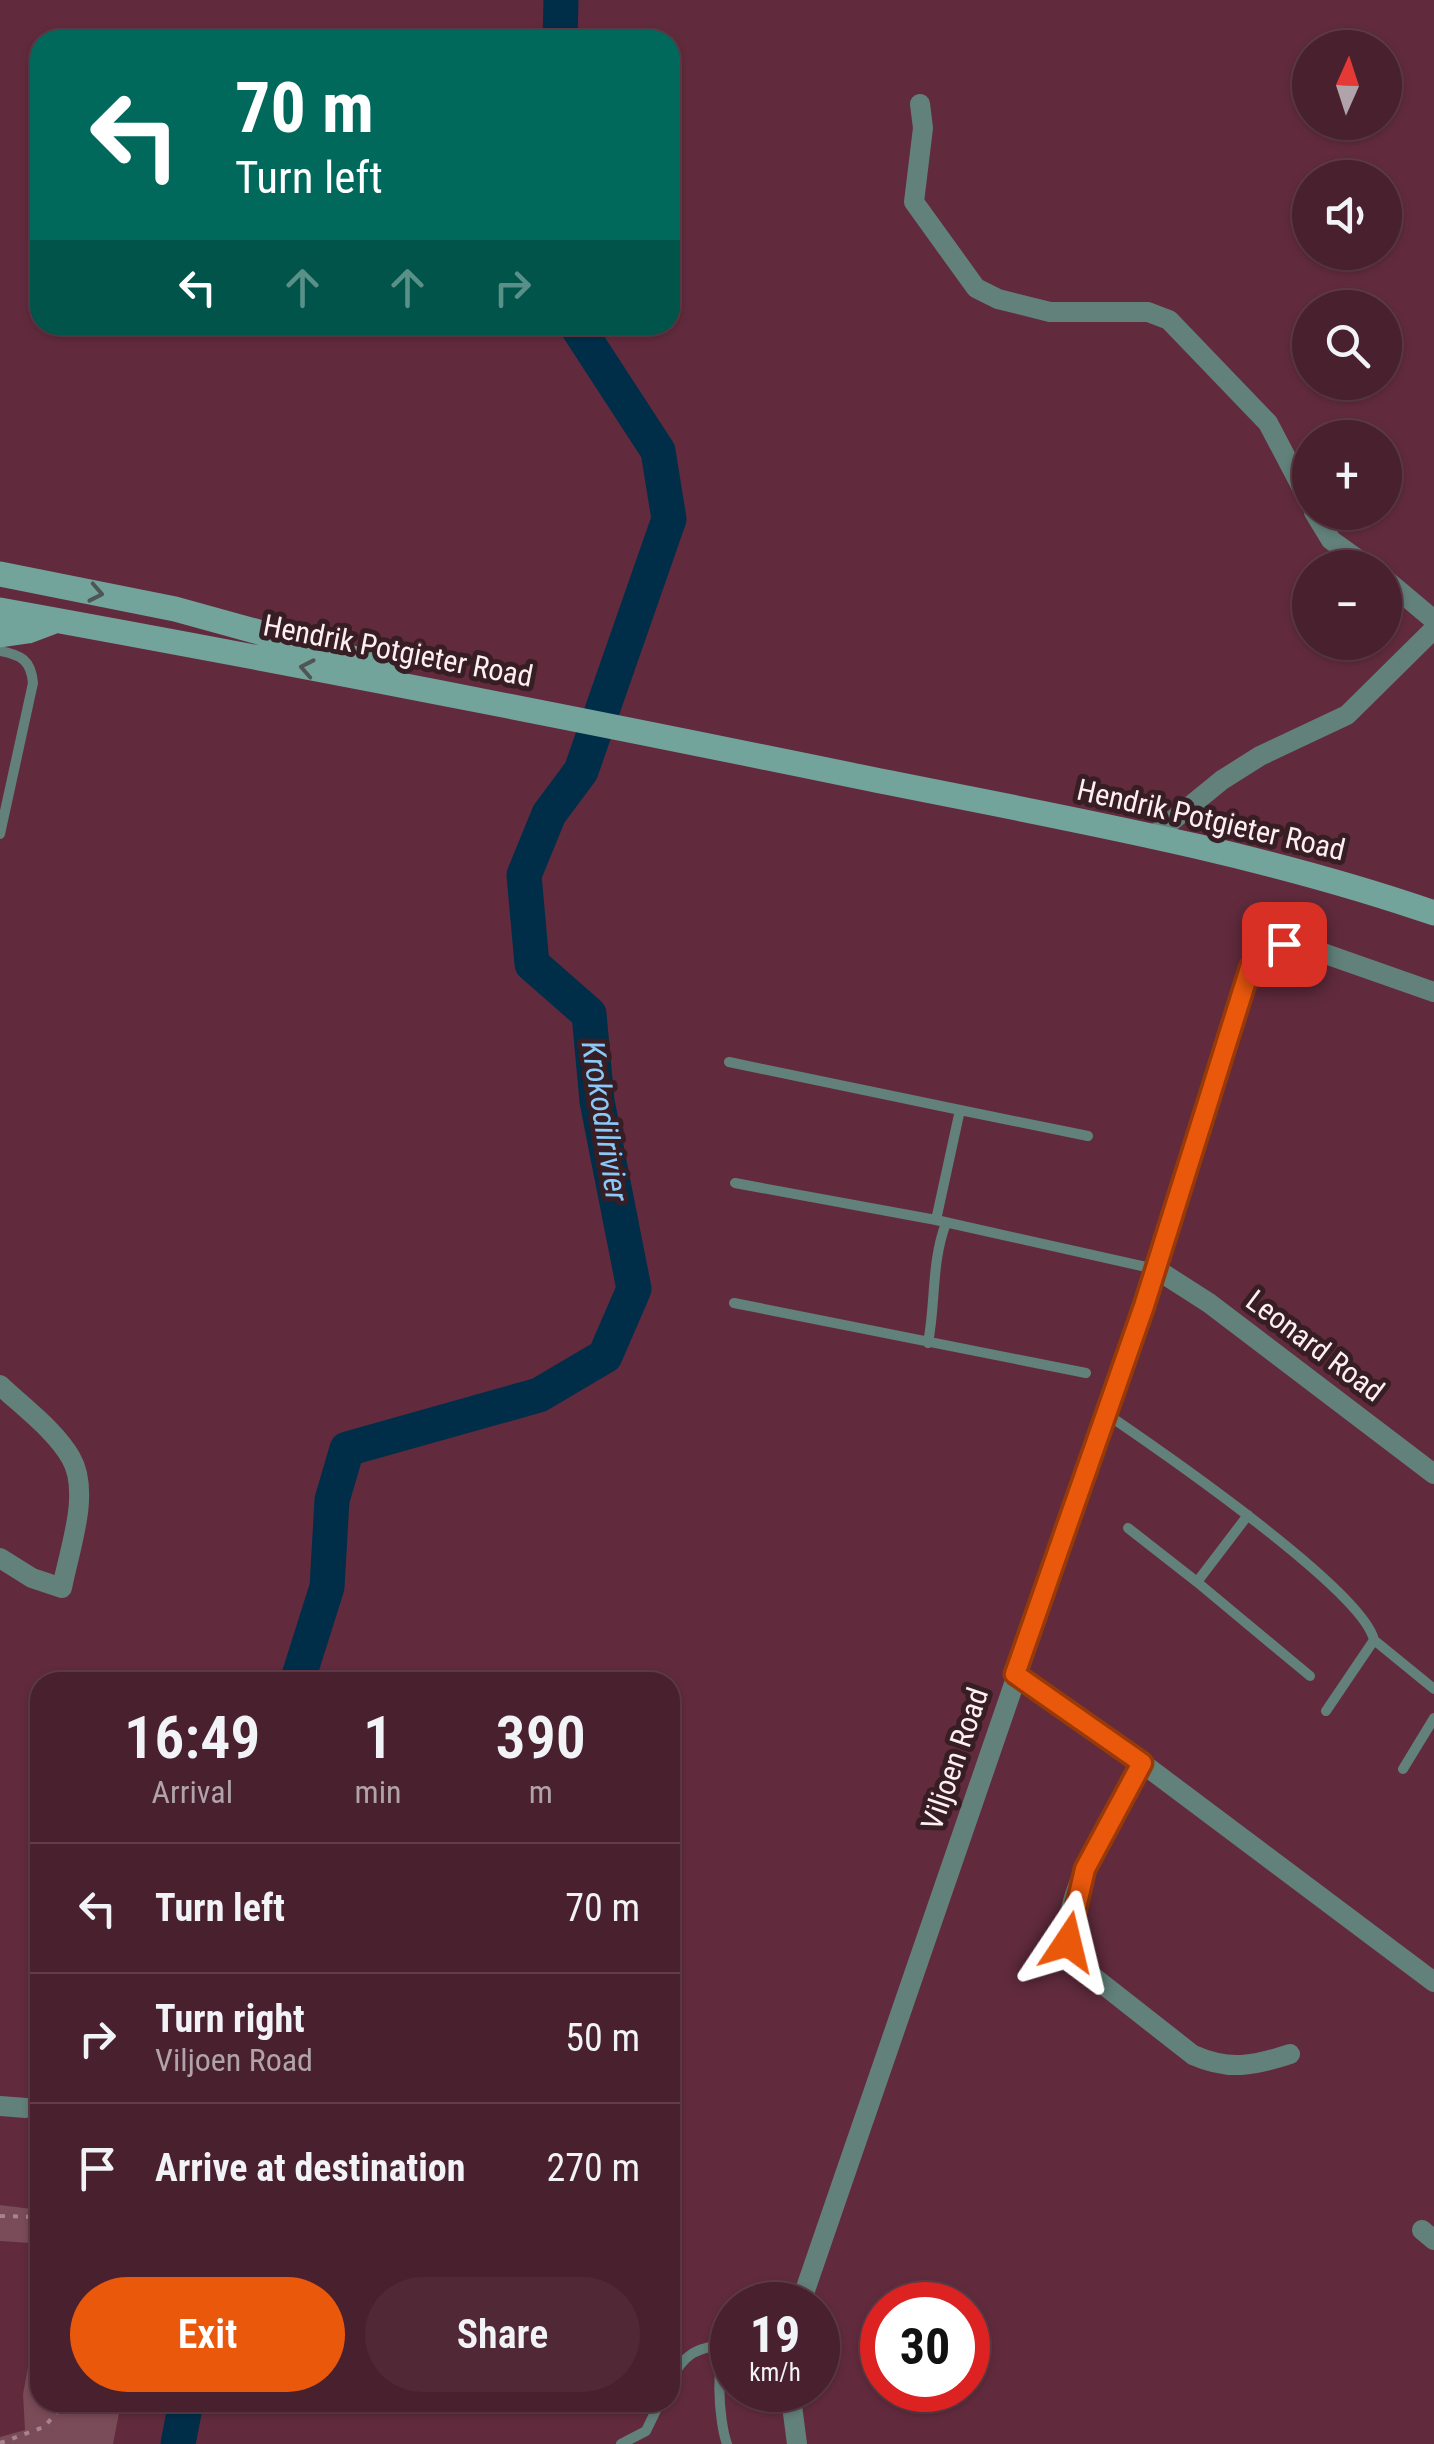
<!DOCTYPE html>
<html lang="en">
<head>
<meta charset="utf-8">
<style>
	body { margin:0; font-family:"Roboto Condensed",sans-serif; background:#502836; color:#f1f3f6; height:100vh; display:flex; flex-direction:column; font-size:38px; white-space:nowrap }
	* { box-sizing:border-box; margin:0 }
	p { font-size:32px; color:#b1a3aa }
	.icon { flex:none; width:55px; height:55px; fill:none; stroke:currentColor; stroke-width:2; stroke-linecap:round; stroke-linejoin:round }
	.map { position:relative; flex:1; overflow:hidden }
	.sheet { position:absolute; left:30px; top:1672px; width:650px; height:740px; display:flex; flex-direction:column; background:#49202e; border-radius:30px; box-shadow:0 2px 8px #0004,0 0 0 2px #613e4a }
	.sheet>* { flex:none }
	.guide { position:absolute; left:30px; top:30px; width:650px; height:305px; border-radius:30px; box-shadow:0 2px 8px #0004,0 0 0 2px #613e4a; background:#00695c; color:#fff; overflow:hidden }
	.needle { width:65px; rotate:3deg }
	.tools { position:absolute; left:1292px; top:30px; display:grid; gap:20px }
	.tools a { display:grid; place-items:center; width:110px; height:110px; border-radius:50%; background:#49202e; box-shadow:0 2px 8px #0004,0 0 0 2px #613e4a; font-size:50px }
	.speed { position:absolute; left:710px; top:2282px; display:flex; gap:20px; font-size:50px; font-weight:700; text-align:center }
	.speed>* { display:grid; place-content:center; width:130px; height:130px; border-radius:50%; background:#49202e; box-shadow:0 2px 8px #0004,0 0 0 2px #613e4a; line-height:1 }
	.speed small { font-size:25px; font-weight:400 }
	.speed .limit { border:15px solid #d22; background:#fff; color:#111 }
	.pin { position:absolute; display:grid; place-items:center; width:85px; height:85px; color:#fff; margin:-42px; border-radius:20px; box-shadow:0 5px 15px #0006 }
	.me { position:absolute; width:110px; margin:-55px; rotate:10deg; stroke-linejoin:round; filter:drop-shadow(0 0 8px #0008) }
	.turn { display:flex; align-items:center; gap:35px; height:210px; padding:0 40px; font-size:45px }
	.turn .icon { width:130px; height:130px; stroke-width:2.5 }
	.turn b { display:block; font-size:70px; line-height:85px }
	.lanes { display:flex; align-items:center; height:95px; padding:0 40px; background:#0003; justify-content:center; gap:50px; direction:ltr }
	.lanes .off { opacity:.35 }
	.eta { display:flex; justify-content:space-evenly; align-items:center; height:170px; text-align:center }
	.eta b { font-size:60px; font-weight:600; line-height:70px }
	.button { display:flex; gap:20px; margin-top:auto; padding:20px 40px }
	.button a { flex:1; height:115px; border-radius:60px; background:#ea580c; color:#fff; font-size:40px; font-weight:600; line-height:115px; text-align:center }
	.button a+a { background:#502836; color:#f1f3f6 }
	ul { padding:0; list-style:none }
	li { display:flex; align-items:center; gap:30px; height:130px; padding:0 40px; border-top:2px solid #613e4a }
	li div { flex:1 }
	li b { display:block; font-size:38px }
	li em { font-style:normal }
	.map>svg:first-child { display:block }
</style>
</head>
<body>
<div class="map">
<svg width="1434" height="2444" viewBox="0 0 1434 2444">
	<rect width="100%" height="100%" fill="#612b3d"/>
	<!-- green -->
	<path fill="#7a4b58" d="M0,2205L40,2210V2249L30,2243L0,2241Z
		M40,2304V2402L121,2403L113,2444H0V2437L25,2430L23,2394Z"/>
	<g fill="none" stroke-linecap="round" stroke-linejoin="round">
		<!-- river -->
		<path stroke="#002e49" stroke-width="35" d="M560,40L561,0
			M297,1682L327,1587L332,1500L347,1449L539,1395L605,1356L634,1289L597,1101L589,1014L532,964L524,875L549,814L581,771L669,519L658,451L576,325
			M178,2444L186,2402"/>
		<!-- path -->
		<path stroke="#a7838e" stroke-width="4" stroke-dasharray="5 8" stroke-linecap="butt" d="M0,2216L40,2217
			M0,2443L44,2427L66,2402"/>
		<!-- lane -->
		<path stroke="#62817a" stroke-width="10" d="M0,651C21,655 31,660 33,683L0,834
			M729,1062L960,1110
			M735,1183L936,1220L1155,1269
			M936,1220L960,1110L1088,1136
			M734,1303L1086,1373
			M928,1343C936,1301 931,1263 946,1223
			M1108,1415C1158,1449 1363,1590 1374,1640L1326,1711
			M1128,1528L1197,1582L1248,1515
			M1197,1582L1310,1676
			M1374,1640L1434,1689
			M1403,1769L1434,1718
			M670,2382C684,2353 696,2348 727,2344
			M621,2444L646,2431L660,2402
			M727,2444C719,2422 713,2354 732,2341"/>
		<!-- street -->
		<path stroke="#62817a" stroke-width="20" d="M920,104L923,128L914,202L976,288L998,299L1050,312H1148L1169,320L1268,423L1310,503
			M1314,512L1331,540L1370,568
			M1385,579L1434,620
			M1152,837L1222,780L1260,756L1347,715L1434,629
			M1156,1269L1209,1303L1434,1474
			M0,1385C23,1407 55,1430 71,1458C91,1493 69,1550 62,1588L32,1578L0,1558
			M1015,1675L1142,1763L1434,1982
			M1142,1763C1119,1803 1058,1899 1069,1944C1072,1955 1079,1963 1086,1971L1193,2055C1229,2071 1254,2066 1290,2054
			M0,2106L26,2108
			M1422,2230L1434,2240
			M800,2305L1107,1414L1250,968L1272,945H1300L1434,992
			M790,2390L797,2444"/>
		<!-- secondary -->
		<path stroke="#72a49b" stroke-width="25" d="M0,574L175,609L392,669
			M0,610C288,662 574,718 861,777C1053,816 1248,849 1434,913
			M0,635L28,631L52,622"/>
	</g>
	<!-- one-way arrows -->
	<defs><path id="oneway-chevron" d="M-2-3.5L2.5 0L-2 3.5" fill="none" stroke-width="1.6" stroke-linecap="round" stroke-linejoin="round" transform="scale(2.5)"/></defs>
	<g stroke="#4f5454">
		<use href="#oneway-chevron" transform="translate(96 593) rotate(11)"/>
		<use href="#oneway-chevron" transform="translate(307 668) rotate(-169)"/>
	</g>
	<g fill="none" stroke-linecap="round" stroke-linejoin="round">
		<defs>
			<path id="route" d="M1068,1942L1085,1869L1142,1763L1015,1674L1144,1306L1250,968L1262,951L1284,944"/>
		</defs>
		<!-- route casing -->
		<use href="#route" stroke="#983908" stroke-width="25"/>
		<!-- route -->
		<use href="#route" stroke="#ea580c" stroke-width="18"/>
	</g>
	<g text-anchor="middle" stroke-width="10" stroke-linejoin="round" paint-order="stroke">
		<!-- street labels -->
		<g font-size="30" fill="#feeff3" stroke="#371e25">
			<text transform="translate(398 651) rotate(11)" y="10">Hendrik Potgieter Road</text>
			<text transform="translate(1211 820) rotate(13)" y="10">Hendrik Potgieter Road</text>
			<text transform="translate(1315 1346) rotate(37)" y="10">Leonard Road</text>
			<text transform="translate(955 1759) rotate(-71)" y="10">Viljoen Road</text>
		</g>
		<!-- water labels -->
		<g font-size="32" font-style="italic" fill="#8bcaf8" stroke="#371e25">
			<text transform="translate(605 1121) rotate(81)" y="11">Krokodilrivier</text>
		</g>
	</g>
</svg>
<div class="tools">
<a><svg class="needle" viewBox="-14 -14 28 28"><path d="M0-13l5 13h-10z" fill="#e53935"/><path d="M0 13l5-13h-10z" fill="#b1a3aa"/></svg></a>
<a><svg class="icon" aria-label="sound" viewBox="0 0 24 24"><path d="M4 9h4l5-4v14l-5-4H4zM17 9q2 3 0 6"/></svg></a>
<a><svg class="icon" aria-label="search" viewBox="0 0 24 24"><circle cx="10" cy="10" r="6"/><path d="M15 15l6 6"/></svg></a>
<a>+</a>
<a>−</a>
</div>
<div class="speed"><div>19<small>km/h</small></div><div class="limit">30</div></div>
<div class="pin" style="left:1284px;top:944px;background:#d93025"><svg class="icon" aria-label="arrive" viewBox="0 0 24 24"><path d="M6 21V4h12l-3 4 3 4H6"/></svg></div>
<svg class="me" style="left:1068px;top:1942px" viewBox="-20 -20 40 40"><path d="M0-17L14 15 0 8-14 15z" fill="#ea580c" stroke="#fff" stroke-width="4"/></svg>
<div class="guide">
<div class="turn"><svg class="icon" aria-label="left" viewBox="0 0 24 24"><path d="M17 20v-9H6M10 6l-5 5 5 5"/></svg><div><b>70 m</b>Turn left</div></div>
<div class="lanes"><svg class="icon" aria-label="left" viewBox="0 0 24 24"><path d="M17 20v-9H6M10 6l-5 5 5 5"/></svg><svg class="icon off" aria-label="ahead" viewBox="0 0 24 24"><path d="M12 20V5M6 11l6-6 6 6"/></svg><svg class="icon off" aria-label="ahead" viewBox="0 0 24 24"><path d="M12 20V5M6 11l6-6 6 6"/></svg><svg class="icon off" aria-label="right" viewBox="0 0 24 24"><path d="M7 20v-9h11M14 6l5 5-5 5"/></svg></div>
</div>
<section class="sheet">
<div class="eta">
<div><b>16:49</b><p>Arrival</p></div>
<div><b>1</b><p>min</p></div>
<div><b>390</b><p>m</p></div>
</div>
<ul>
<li><svg class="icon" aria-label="left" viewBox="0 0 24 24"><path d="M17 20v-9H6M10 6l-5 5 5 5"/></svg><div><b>Turn left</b></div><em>70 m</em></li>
<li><svg class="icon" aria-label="right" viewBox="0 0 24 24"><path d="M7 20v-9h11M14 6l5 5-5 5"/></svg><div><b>Turn right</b><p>Viljoen Road</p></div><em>50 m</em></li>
<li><svg class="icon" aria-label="arrive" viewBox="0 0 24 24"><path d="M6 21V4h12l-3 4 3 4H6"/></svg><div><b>Arrive at destination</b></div><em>270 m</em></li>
</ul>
<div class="button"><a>Exit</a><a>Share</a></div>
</section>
</div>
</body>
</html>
